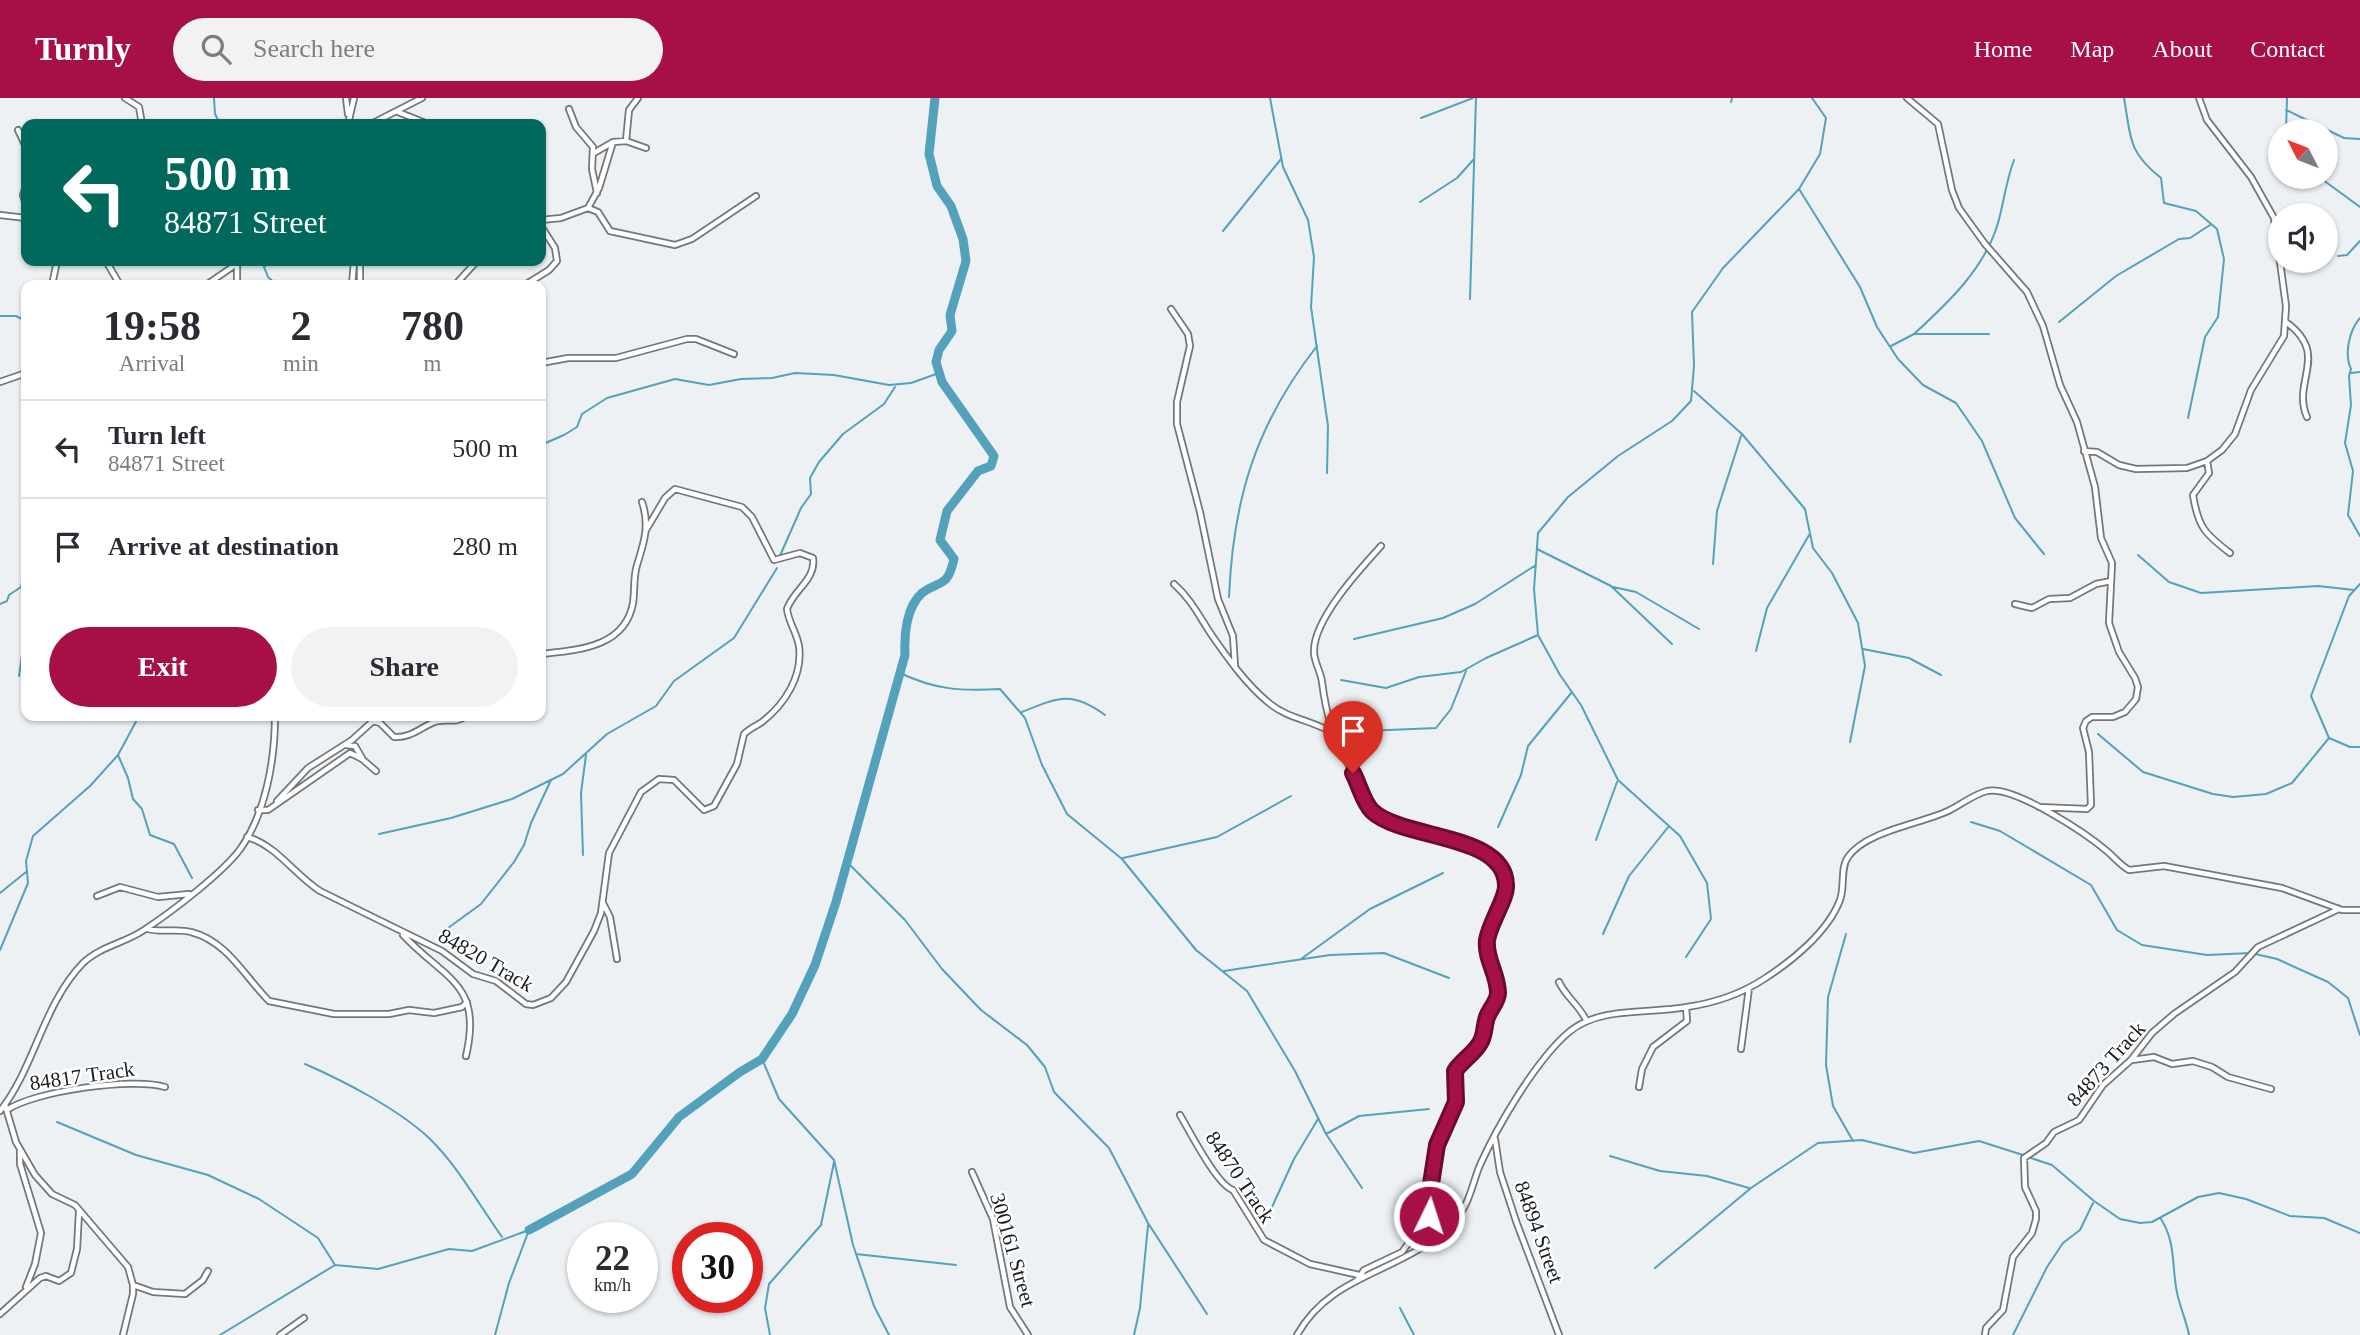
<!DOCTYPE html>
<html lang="en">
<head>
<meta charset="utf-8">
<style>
	body { margin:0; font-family:"Times New Roman",serif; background:#f2f2f3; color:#2b2b33; height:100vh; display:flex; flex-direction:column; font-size:26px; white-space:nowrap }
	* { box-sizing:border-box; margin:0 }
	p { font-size:23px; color:#7c7c81 }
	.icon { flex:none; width:38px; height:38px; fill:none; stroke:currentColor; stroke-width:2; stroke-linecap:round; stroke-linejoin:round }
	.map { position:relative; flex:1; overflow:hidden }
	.side { position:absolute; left:21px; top:182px; width:525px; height:441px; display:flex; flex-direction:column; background:#fff; border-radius:14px; box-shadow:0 2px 5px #0004 }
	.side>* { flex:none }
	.top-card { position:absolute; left:21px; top:21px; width:525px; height:147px; border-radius:14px; box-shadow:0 2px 5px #0004; background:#00695c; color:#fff; overflow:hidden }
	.needle { width:46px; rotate:312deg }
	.controls { position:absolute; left:2268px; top:21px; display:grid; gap:14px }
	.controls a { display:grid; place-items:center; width:70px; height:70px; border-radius:50%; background:#fff; box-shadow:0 2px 5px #0004; font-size:35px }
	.speed { position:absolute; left:567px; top:1124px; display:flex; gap:14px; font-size:35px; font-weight:700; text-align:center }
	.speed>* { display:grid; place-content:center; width:91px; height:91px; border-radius:50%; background:#fff; box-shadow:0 2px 5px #0004; line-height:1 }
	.speed small { font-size:18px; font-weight:400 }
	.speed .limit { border:10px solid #d22; background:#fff; color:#111 }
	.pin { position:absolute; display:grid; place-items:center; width:60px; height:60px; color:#fff; margin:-72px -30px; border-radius:50% 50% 50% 0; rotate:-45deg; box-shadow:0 0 7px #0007 }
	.pin .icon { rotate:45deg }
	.me { position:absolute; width:77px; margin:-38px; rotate:4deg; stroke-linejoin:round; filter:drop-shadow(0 0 5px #0008) }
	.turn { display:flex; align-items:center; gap:24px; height:147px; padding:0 28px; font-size:32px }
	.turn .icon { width:91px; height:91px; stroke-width:2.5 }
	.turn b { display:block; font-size:49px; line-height:60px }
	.eta { display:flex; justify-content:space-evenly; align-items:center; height:119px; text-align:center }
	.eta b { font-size:42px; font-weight:600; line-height:49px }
	.action { display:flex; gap:14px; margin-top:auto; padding:14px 28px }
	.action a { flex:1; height:80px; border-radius:42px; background:#a61046; color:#fff; font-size:28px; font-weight:600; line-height:80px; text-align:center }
	.action a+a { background:#f2f2f3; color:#2b2b33 }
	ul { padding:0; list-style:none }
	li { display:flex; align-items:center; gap:21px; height:98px; padding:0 28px; border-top:2px solid #e1e1e2 }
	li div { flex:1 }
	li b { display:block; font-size:26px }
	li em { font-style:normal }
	header { display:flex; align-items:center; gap:42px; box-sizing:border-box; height:98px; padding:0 35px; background:#a61046; color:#fff }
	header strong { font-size:33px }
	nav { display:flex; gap:38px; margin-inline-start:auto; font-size:24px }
	.search { width:490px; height:63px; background:#f2f2f3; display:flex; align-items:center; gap:18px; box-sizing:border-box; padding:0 24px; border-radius:38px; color:#7c7c81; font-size:26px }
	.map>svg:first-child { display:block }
</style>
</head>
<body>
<header>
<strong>Turnly</strong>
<div class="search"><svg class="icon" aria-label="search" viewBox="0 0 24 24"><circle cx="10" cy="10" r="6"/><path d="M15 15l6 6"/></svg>Search here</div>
<nav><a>Home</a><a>Map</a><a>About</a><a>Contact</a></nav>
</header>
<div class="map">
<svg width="2360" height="1237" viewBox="0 0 2360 1237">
	<rect width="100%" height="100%" fill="#edf1f3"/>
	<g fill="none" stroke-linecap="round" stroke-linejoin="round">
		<!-- stream -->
		<path stroke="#54a1bc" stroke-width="2" d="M214,0L215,16L220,26
			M1270,0L1283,69L1308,122L1314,159L1311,209L1328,328L1327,375
			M2124,0C2131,39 2127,53 2161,80L2164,105L2196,113L2217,131L2224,161L2218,219L2205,239L2188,320
			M1731,4L1732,0
			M2286,12L2344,40L2360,41
			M1421,20L1473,0
			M2286,33L2287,0
			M2319,79L2360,109
			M1799,91L1860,189L1877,229L1898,261L1923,287L1956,305L1982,343L2015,420L2044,456
			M1420,104L1457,80L1474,61
			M1223,133L1281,61
			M2338,158L2347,157L2360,143
			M270,163L264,169L268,179L277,187
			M1470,201L1476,0
			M0,218H16L26,223
			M2360,220C2349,233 2344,256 2351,271L2349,278L2351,307L2345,345L2353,373L2348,417L2360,438
			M2059,224L2116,178L2179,141L2190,140L2210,127
			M1914,236C1948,205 1985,170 1998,125C2004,104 2006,83 2014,62
			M1891,248L1914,236H1989
			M2351,275L2360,274
			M1694,293L1742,336L1805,411L1813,450L1832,475L1858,525L1865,568L1850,644
			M541,347L564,337L577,329L582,316L607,300L675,281L709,287L741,281L772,280L795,275L834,277L889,287L911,285L939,275
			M1537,451L1611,488L1672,546
			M2138,457L2169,484L2201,495L2318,488L2354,492
			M779,460L801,410L811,396L810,380L819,364L843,336L884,306L895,289
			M1713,466L1717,413L1741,338
			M2360,486L2349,498L2311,598L2329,640L2350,649H2360
			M1613,489L1636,494L1699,531
			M1229,499C1233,401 1256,326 1317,248
			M0,506L7,503L9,497L21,489L26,469
			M1354,541L1443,520L1475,506L1536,467
			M1863,551L1909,560L1941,577
			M1756,553L1767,510L1809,437
			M900,575C936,592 960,593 1000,591L1025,620L1042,667L1067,716L1122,761L1196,852L1247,893L1295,973L1326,1036L1362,1090
			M19,578L26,529
			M1341,582L1386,590L1419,579L1461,574L1486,560L1538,537
			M1022,614C1059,599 1072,593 1105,617
			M1365,633L1436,630L1451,611L1466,573
			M2098,636L2143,674L2213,696L2233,699L2266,696L2292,685L2329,640
			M118,657L128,680L133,701L142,711L150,737L174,746L192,780
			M1971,724L2000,733L2091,787L2117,832L2142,847L2207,857L2251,855L2277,861L2328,884L2348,900L2360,937
			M1498,729L1521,677L1528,648L1572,594
			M379,736L451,720L512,701L563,676L607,636L656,608L674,583L734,540L777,470
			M1596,742L1617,684
			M583,757L581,695L586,657
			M1123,760L1217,739L1291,698
			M847,764L905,822L942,871L981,912L1027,947L1045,969L1054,994L1109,1050L1148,1125L1207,1216
			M0,795L26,774
			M448,830L481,806L514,764L524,747L531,725L551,682
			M1603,836L1629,778L1669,728
			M1846,836L1828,899L1826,967L1833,1008L1853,1043
			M0,852L28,785L26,763L33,738L90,688L118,657L139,618
			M1686,859L1711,821L1707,785L1680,738L1618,682L1581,607L1560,577L1538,537L1534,491L1538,435L1568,399L1618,358L1672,323L1691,303L1694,268L1692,214L1723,170L1799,91L1820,56L1826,20L1812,0
			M1301,861L1370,811L1443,775
			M1224,873L1330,857L1384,855L1449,880
			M762,961L779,1001L834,1062L853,1147L874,1208L889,1237
			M305,966C344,983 398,1011 429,1040C458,1068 479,1107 502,1139
			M57,1024L136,1057L208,1077L259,1101L318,1140L335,1167
			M1326,1036L1359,1018L1429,1011
			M1610,1058L1660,1073L1707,1078L1749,1090
			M2028,1059L2052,1067L2094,1103L2120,1121L2140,1125L2152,1124L2198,1099L2219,1095L2246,1101L2290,1118L2324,1120L2360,1135
			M1272,1109L1294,1061L1318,1021
			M2161,1121C2175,1143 2172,1164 2176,1189C2178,1205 2186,1221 2189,1237
			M856,1156L956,1167
			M1655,1170L1751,1090L1818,1045L1862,1042L1914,1055L1979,1043L2023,1057
			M1400,1210L1414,1237
			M220,1237L335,1167L378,1171L449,1151L472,1153L529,1132
			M495,1237L509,1185L529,1132
			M770,1237L765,1210L769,1186L821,1127L834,1064
			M1134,1237L1140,1210L1148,1127
			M2013,1237L2047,1169L2063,1145L2080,1132L2093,1105"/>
		<!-- river -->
		<path stroke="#54a1bc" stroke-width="9" d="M529,1132L632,1076L679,1019L740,974L762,961L792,916L815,867L836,804L905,557C904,538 906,509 922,495C941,481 947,491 954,461L940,442L947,413L978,373L991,368L994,358L942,284L936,264L939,252L952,233L950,217L966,163L963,141L951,108L937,88L929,56L935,0"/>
		<defs>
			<path id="minor" d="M125,0L139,9L142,26
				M346,0L348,16
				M1907,0L1938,26L1952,92L1959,110L1985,146L2027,194L2043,228L2060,287L2077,324L2095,389L2101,440L2112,465L2109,525L2119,554L2135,580L2138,589L2136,601L2125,614L2113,619H2092L2086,623L2083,630L2089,654L2091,707L2087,711L2039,709
				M569,11L576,29L593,49L592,71L597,95
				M398,14L428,26
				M348,26L354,0
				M371,26L422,0
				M18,32L26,49
				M626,43L646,50
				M594,55L613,44L626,43L629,12L638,0
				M26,88L23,97L26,107
				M588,110L598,114L610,133L675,147L692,141L756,98
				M0,117L26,120
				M541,122L561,120L588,110L599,90L613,44
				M106,163L120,187
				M360,163V187
				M237,164V187
				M52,187L57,163
				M206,187L238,165
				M352,187L354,163
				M455,187L477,163
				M525,187L549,172L557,163L555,150L541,128
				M1171,211L1188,236L1190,248L1177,304V326L1200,414L1218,501L1233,538L1235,568
				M2286,224C2331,257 2291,283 2307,319
				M541,265L568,260H616L687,241H696L734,256
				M0,284L26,275
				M2084,353L2097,354L2119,367L2136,371L2187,370L2207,363L2222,352L2235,336L2251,292L2284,238L2286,208L2274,120L2251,79L2207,22L2199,0
				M2207,363L2209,375L2193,397C2198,429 2205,436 2230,455
				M1174,486C1192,502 1200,520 1213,539C1229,562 1247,587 1269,605C1288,621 1312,622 1333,635
				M2015,506L2032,510L2049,501L2070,500L2096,486L2111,483
				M541,556C577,552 625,550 633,505C635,492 633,480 637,467C644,445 650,427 642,404
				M346,647L355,648L362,660
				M277,703L308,670L352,642L373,623L380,625L394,639C410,640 419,631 432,625C445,619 454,627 466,618
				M258,712H268L350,655L362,661L376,673
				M247,739C275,746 295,777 320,793L442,853L473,876L496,883L526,906L533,907L551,900L566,884L594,833L601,815L609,755L641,694L659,681L674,682L704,712L714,708L737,666L744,636C749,631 756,628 762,624C785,606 803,578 799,548C797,535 788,523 787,511C794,491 816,482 813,460L800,455L774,462L752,419L742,409L675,391L665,400L646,432
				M97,798L120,789L158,799L189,796
				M603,805L610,819L617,861
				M148,831C162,835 177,830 191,834C227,843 245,879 269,903L334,916H389L409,912L434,915L462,909L467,904
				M403,837C445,882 483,885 466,958
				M1559,884C1566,899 1579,907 1586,922
				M1741,951L1749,890
				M2132,962L2154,959L2172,966L2193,963L2212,969L2228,979L2271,991
				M1639,989L1642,971L1653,949L1687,923L1686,909
				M5,1007L16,1044L35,1077L52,1096L75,1107L128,1169L133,1187V1196L123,1237
				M7,1012C34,993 134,979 165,989
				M0,1013C35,969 43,906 83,865C99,849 125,845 144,832C170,815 223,775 241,750C266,714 275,661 275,618
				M1180,1017C1190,1034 1217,1087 1233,1092L1264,1142L1310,1166L1359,1177
				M1495,1041L1500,1074L1516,1123L1559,1237
				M20,1053V1066L41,1135L35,1166L26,1189
				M972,1074L993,1121L1010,1209L1028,1237
				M1358,1181L1364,1172L1402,1154L1432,1113L1434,1104L1431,1086L1435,1053L1456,1004L1455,973L1481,944L1487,919L1497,899L1487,844L1495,816L1506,793L1504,773C1472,732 1415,744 1375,715C1362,706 1358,683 1350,669C1333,642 1326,615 1322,584C1321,574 1314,564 1314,554C1313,522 1360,471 1381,448
				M133,1187L153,1194L185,1196L203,1182L208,1173
				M0,1216L40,1180L46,1178L59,1183L71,1175L77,1151L79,1114
				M280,1237L304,1220
				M1297,1237C1333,1172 1407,1176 1455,1122C1470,1106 1472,1086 1480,1067C1498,1027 1536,962 1569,934C1600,908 1649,916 1687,909C1714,905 1741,896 1764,881C1792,863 1828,834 1840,802C1845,789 1840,770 1848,759C1866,733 1920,726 1948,713C1961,707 1972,697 1987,693C2014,687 2087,736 2108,754C2116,761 2120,767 2129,772L2164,768L2282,790L2342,812H2360
				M1985,1237L1986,1230L2003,1212L2013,1159L2032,1135L2036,1121V1113L2025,1089L2024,1060L2046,1045L2054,1034L2079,1022L2103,987L2131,962L2152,935L2174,916L2235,874L2258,849L2339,811"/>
		</defs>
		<!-- minor casing -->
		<use href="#minor" stroke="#737779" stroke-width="8"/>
		<!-- minor -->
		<use href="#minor" stroke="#fff" stroke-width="4.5"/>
	</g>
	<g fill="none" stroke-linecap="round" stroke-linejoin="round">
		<defs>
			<path id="route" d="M1353,675C1359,686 1363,704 1372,713C1403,742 1505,735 1506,787C1507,800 1490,824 1487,842C1485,861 1498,876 1498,895C1498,903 1490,911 1487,919C1484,927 1485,938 1480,945C1474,956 1462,962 1455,973L1456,1004L1437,1047L1431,1086L1434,1104L1429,1118"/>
		</defs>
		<!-- route casing -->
		<use href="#route" stroke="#6c0a2e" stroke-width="18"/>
		<!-- route -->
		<use href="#route" stroke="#a61046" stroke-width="12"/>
	</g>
	<g text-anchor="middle" stroke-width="5" stroke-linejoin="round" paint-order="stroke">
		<!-- street labels -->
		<g font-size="21" fill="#1b1c1d" stroke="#fcfeff">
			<text transform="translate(486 862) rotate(30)" y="7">84820 Track</text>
			<text transform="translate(2106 966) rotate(-48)" y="7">84873 Track</text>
			<text transform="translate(82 978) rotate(-8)" y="7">84817 Track</text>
			<text transform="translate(1240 1079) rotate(56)" y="7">84870 Track</text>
			<text transform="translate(1539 1134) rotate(70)" y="7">84894 Street</text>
			<text transform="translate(1013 1152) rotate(74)" y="7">300161 Street</text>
		</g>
	</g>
</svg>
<div class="controls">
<a><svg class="needle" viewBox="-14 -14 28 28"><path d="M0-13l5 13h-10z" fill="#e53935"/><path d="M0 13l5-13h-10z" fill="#7c7c81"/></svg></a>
<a><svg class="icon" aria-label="sound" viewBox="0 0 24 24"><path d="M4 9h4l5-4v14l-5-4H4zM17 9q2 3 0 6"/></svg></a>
</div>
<div class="speed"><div>22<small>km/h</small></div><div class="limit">30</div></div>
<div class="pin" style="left:1353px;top:675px;background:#d93025"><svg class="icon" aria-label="arrive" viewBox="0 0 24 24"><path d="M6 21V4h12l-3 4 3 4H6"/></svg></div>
<svg class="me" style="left:1429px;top:1118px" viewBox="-20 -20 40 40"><circle r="17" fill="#a61046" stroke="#fff" stroke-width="3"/><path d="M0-11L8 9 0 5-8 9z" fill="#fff"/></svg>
<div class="top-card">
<div class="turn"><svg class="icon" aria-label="left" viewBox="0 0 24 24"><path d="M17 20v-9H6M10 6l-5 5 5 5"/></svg><div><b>500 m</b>84871 Street</div></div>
</div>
<section class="side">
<div class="eta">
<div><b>19:58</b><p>Arrival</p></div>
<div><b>2</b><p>min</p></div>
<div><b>780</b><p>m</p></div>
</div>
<ul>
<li><svg class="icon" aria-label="left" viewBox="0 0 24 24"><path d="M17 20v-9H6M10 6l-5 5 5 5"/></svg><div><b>Turn left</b><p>84871 Street</p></div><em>500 m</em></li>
<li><svg class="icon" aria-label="arrive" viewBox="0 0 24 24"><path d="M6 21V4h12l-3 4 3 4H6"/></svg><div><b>Arrive at destination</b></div><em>280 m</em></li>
</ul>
<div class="action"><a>Exit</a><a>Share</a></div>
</section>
</div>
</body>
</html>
